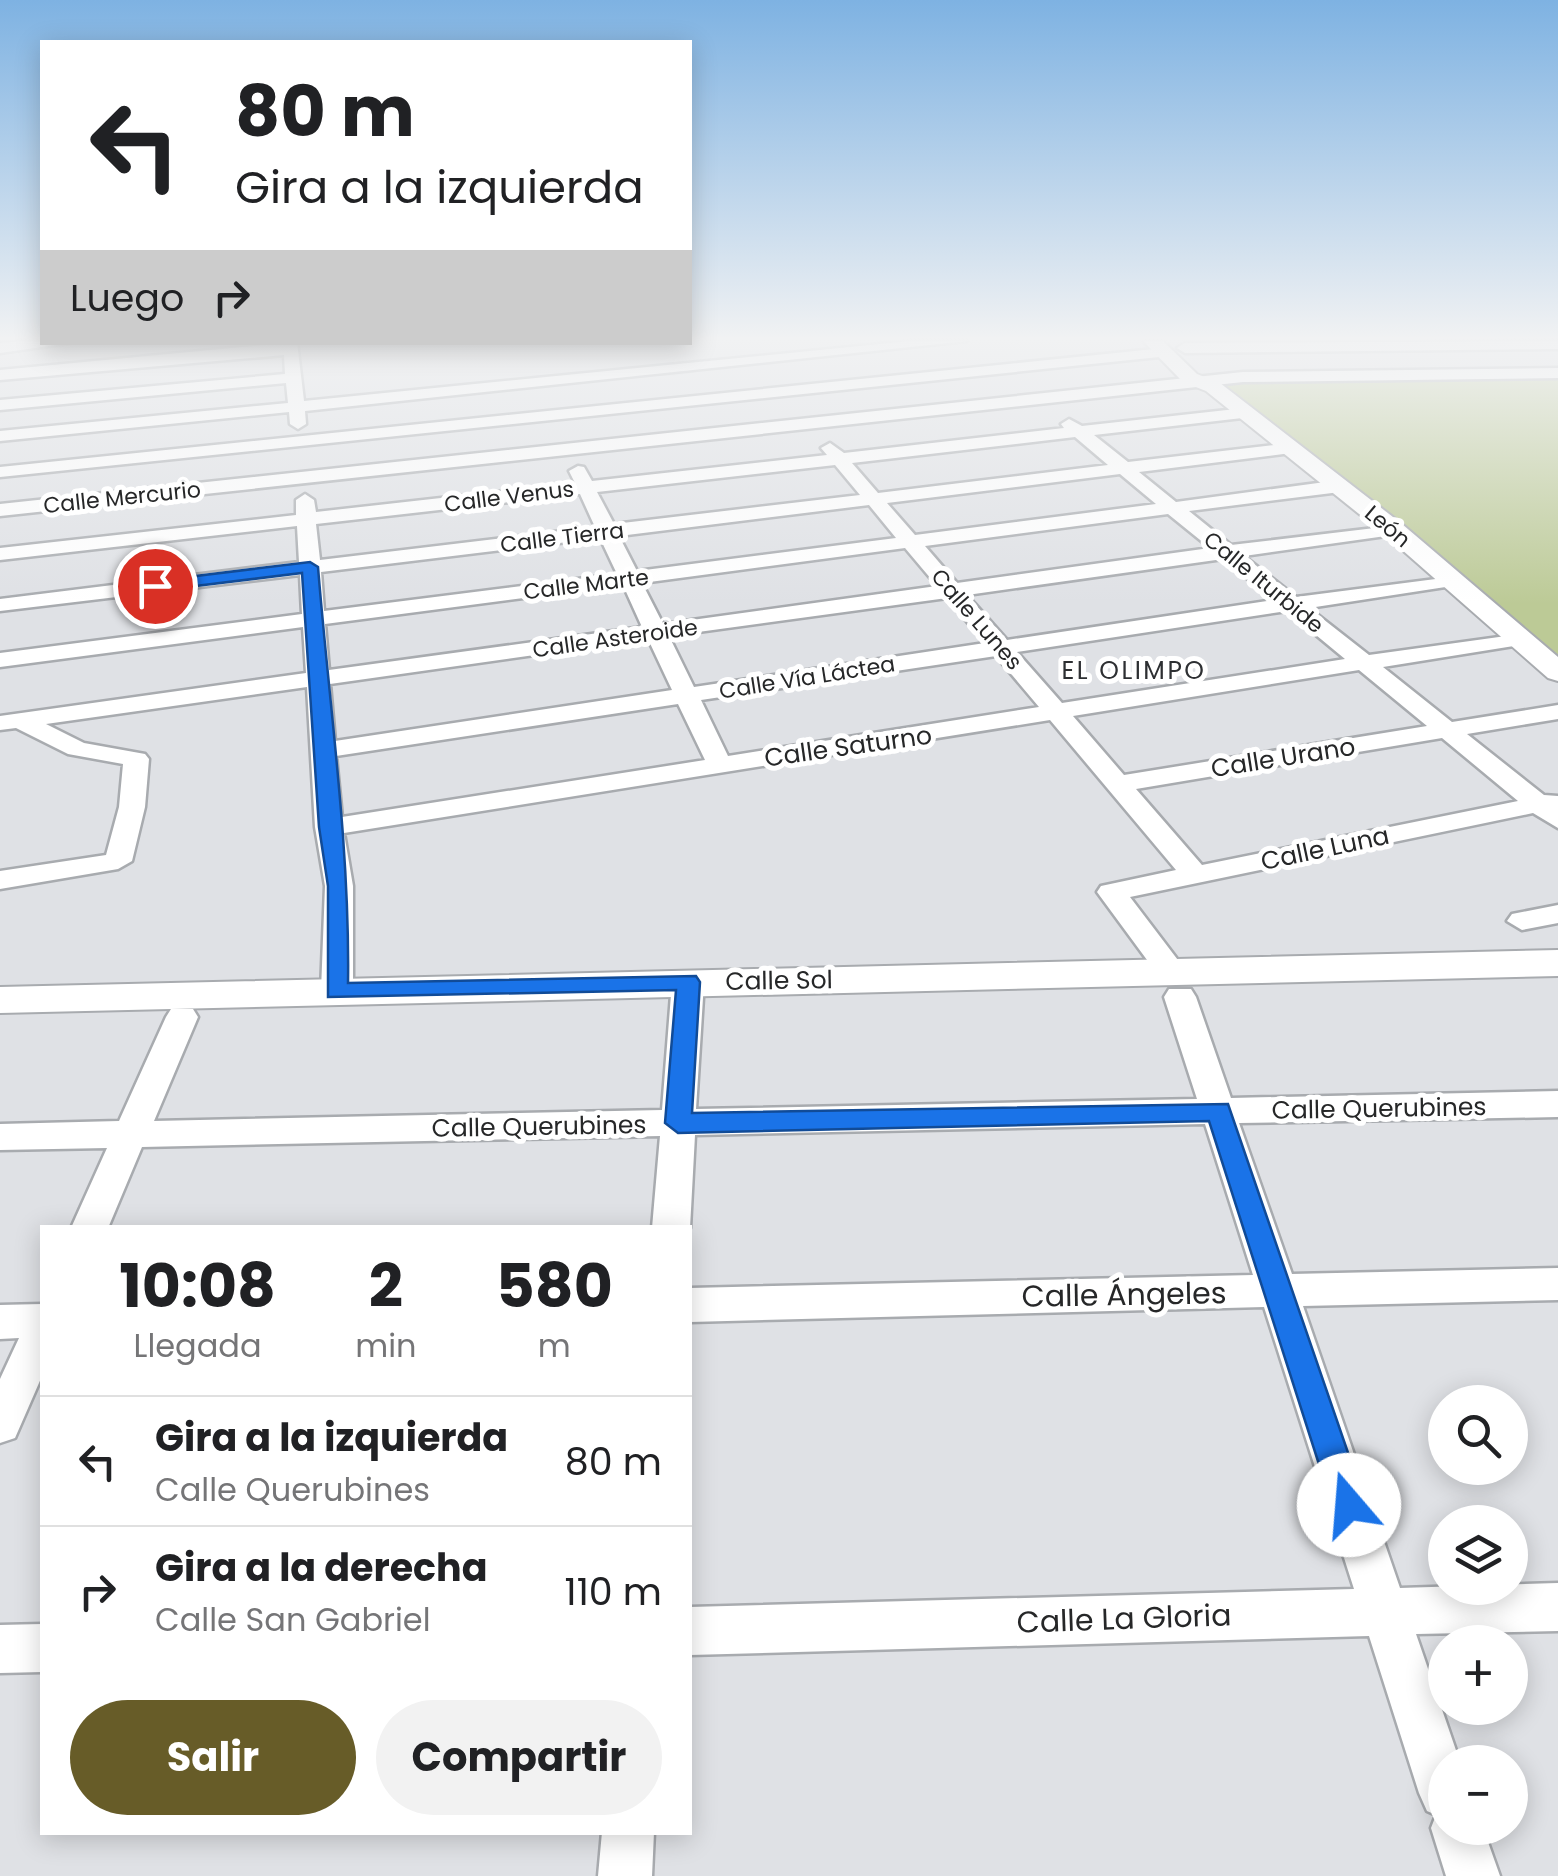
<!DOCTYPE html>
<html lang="es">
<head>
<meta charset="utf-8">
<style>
	body { margin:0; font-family:Poppins,sans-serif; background:#f2f2f2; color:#202124; height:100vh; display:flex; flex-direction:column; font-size:38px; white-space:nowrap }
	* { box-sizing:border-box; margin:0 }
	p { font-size:32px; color:#757577 }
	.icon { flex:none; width:55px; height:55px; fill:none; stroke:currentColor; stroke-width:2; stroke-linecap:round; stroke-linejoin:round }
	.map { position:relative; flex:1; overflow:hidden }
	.drawer { position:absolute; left:40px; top:1225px; width:652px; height:610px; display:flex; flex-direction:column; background:#fff; border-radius:0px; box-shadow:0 5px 25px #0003 }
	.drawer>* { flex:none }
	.guide { position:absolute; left:40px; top:40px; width:652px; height:305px; border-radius:0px; box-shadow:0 5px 25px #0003; background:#fff; color:#202124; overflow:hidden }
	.buttons { position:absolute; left:1428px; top:1385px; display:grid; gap:20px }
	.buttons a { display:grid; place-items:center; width:100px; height:100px; border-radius:50%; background:#fff; box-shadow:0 5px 25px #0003; font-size:50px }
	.pin { position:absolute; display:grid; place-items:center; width:85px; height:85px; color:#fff; margin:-42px; border:5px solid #fff; border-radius:50%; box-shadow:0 2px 10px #0007 }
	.me { position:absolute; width:110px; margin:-55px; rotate:342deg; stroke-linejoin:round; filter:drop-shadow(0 0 8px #0008) }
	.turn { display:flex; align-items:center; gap:35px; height:210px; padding:0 30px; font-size:45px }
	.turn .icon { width:130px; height:130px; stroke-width:2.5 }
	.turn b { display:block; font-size:70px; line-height:85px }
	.then { display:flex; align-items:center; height:95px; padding:0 30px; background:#0003; gap:20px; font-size:38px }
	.eta { display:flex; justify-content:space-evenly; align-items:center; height:170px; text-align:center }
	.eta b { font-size:60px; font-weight:700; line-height:70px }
	.button { display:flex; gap:20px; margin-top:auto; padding:20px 30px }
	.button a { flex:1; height:115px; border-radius:60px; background:#675c28; color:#fff; font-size:40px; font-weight:700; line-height:115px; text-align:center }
	.button a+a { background:#f2f2f2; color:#202124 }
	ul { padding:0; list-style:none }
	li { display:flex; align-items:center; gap:30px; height:130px; padding:0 30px; border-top:2px solid #e0e0e0 }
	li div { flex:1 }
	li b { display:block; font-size:38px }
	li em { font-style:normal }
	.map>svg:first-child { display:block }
</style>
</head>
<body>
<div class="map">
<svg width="1558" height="1876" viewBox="0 0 1558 1876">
	<rect width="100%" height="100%" fill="#dfe1e5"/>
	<!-- green -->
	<path fill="#bcca96" d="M1558,374V657L1223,384Z"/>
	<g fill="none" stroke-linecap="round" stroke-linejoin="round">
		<defs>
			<path id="minor" d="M24,341L76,342L0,353V343Z
				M910,341H967L305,411L306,424L298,429L290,424L289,412L0,441V431L288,403L286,383L0,410V400L285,374L284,355L0,380V370L297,342L304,401Z
				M1558,341V349L1185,353L1177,348L1185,343Z
				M1164,348L1169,350V356L0,477V467Z
				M1558,368V378L1243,382L0,516V504L1243,372Z
				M1245,408L1253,413L1251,417L1094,435L1128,462L1291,443L1300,448L1291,453L1139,472L1176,502L1340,480L1349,486L1340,492L1189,511L1231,545L1400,525L1403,529L1393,535L1244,556L1296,597L1459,576L1462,580L1452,586L1309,608L1369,655L1528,633V643L1520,645L1383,667L1452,722L1558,705V719L1467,734L1544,795L1558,796V828L1533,813L1130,897L1187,972L1183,979H1161L1097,892L1101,886L1176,870L1050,720L344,833L353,886V991L348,998H326L321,991L325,886L315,827L307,687L46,724L84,743L145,754L149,759L145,807L132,861L118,869L0,889V871L106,855L119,807L123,764L68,754L16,728L0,730V716L306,673L303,627L0,667V653L302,614L300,575L0,611V599L299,562L297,526L0,560V548L296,515V500L305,494L314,500L316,512L575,483L569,471L578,466L584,467L592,481L827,455L821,448L830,443L844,453L1064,428L1061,424L1069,419L1082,426ZM1075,437L1108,465L878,493L852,463ZM835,465L860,495L614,524L597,492ZM1120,474L1156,504L915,535L887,503ZM580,494L595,527L320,560L316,524ZM869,505L896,538L637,571L619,536ZM1168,514L1210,548L957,583L925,546ZM600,538L617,574L324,611L321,572ZM905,548L937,586L663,624L642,583ZM1223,559L1274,600L1007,640L967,595ZM623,585L642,627L329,670L325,624ZM947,598L985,643L694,687L669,636ZM1287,611L1345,659L1062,703L1017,652ZM648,639L672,690L335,741L330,684ZM996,656L1039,707L728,756L701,700ZM1359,670L1427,726L1124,775L1073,716ZM678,704L705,760L342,817L336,756ZM1442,738L1518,801L1202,865L1136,789Z
				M1558,905V923L1522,930L1507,921L1512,914Z
				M688,972L699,975L704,982L696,1109L1197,1099L1164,997L1169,989H1191L1196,997L1231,1098L1558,1091V1117L1239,1123L1292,1274L1558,1268V1300L1303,1306L1400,1588L1558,1583V1631L1416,1634L1460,1762H1445V1828H1483L1500,1876H1446L1431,1828L1436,1815L1427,1811L1419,1793L1369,1636L690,1655V1607L1354,1589L1264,1307L690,1322V1288L1253,1275L1205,1124L695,1135L690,1228H652L660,1136L142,1147L108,1228H71L107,1148L0,1150V1124L119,1121L166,1017L171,1009H193L198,1017L154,1121L662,1110L672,982L677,975Z
				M42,1304V1376L15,1438L0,1443V1379L19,1338L0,1339V1305Z
				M42,1624V1672L0,1673V1625Z
				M602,1832H654L652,1876H598Z"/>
			<path id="tertiary" d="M1143,341H1163L1197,374L1220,383L1402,524L1558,657V681L1548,678L1384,534L1206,391L1183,382Z
				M1558,950V976L0,1013V987Z"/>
		</defs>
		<!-- minor casing -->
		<use href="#minor" stroke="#a8abaf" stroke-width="5"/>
		<!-- tertiary casing -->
		<use href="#tertiary" stroke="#a8abaf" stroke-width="4"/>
		<!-- minor -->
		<use href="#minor" fill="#fff" fill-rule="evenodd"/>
		<!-- tertiary -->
		<use href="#tertiary" fill="#fff" fill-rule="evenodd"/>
	</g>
	<!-- sky -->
	<linearGradient id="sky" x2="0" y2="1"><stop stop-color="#7eb2e2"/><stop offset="0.56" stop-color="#f1f2f3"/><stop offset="1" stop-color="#f1f2f3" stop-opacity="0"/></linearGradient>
	<rect width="1558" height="604" fill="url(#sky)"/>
	<!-- route -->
	<path fill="#1a73e8" stroke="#114b97" stroke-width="2.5" d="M310,562L318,567C329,705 350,844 348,983L696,976L700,982L692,1113L1228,1104L1366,1505L1361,1516L1349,1521L1337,1516L1332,1505L1209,1121L678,1133L665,1123L676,990L328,997V886L319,827L302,573L155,591L147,586L155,581Z"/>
	<g text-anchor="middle" stroke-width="10" stroke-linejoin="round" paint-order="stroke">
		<!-- far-street labels -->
		<g font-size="22" fill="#262728" stroke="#fff">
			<text transform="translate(509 496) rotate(-7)" y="8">Calle Venus</text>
			<text transform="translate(122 497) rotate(-6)" y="8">Calle Mercurio</text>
			<text transform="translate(1388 526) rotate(40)" y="8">León</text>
			<text transform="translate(562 537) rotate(-7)" y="8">Calle Tierra</text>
			<text transform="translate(1264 582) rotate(39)" y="8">Calle Iturbide</text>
			<text transform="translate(586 584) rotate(-7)" y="8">Calle Marte</text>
			<text transform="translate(977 619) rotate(49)" y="8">Calle Lunes</text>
			<text transform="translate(615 638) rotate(-8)" y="8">Calle Asteroide</text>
			<text transform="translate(807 677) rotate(-9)" y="8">Calle Vía Láctea</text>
		</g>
		<!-- far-quarter labels -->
		<g font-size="25" letter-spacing="2.5" fill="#2d2f32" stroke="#fff">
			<text x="1134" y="679">EL OLIMPO</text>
		</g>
		<!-- street labels -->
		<g font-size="25" fill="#262728" stroke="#fff">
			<text transform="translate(848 746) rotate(-8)" y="9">Calle Saturno</text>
			<text transform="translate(1283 757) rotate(-9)" y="9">Calle Urano</text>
			<text transform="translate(1325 848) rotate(-12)" y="9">Calle Luna</text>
			<text transform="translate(779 980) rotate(-1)" y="9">Calle Sol</text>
			<text transform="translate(1379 1108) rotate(-1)" y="9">Calle Querubines</text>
			<text transform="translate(539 1126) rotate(-1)" y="9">Calle Querubines</text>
		</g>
		<!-- near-street labels -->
		<g font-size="30" fill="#262728" stroke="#fff">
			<text transform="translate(1124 1295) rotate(-1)" y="10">Calle Ángeles</text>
			<text transform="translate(1124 1619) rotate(-2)" y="10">Calle La Gloria</text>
		</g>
	</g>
</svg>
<div class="buttons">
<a><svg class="icon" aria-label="search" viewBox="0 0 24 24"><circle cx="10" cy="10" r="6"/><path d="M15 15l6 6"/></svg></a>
<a><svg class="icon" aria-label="layers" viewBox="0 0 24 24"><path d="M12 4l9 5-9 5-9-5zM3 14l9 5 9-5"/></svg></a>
<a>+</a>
<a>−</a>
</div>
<div class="pin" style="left:155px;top:586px;background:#d93025"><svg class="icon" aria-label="arrive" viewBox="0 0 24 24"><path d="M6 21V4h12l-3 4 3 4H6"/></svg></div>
<svg class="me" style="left:1349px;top:1505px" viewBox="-20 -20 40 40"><circle r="19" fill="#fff"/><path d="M0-13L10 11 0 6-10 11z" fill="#1a73e8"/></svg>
<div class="guide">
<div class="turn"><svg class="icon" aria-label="left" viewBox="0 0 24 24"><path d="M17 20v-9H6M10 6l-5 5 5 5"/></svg><div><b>80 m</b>Gira a la izquierda</div></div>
<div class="then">Luego<svg class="icon" aria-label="right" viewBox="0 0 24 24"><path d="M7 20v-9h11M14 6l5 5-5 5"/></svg></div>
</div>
<section class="drawer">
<div class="eta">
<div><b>10:08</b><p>Llegada</p></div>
<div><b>2</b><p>min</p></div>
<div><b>580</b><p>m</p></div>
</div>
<ul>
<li><svg class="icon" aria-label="left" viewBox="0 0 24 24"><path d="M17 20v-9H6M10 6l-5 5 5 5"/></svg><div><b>Gira a la izquierda</b><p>Calle Querubines</p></div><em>80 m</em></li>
<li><svg class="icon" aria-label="right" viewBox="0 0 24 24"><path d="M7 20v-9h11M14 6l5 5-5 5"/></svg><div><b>Gira a la derecha</b><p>Calle San Gabriel</p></div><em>110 m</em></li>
</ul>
<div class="button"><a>Salir</a><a>Compartir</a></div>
</section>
</div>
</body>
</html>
